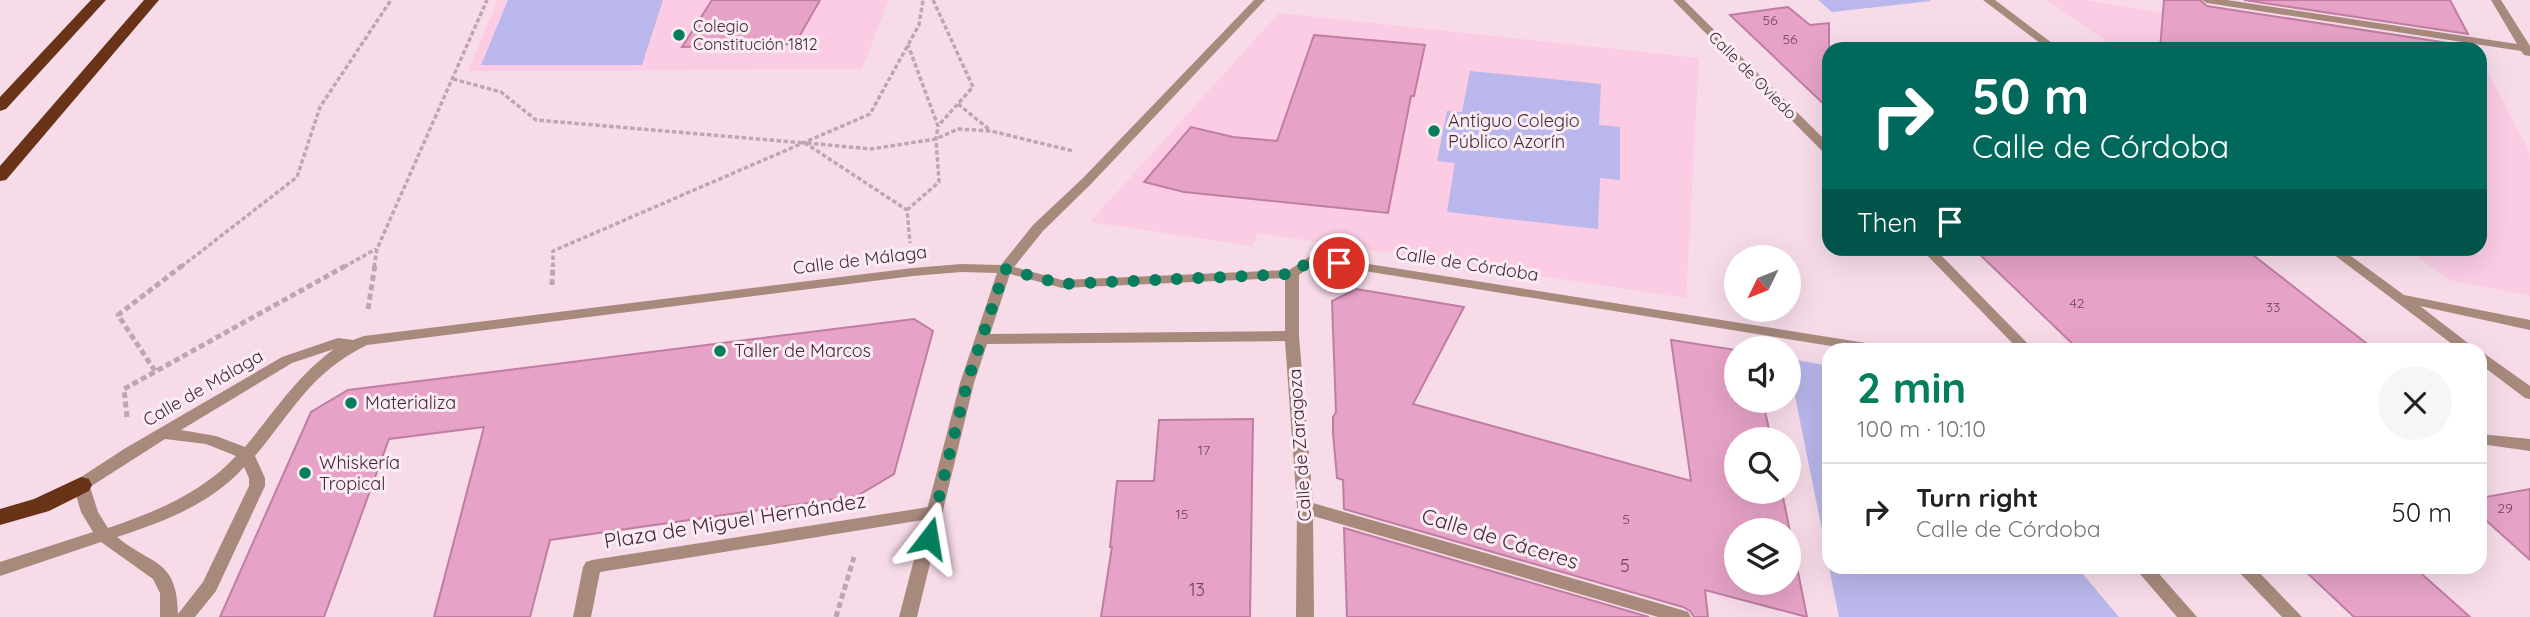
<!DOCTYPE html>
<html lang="en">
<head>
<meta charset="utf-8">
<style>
	body { margin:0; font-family:Quicksand,sans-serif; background:#f6f6f6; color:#222; height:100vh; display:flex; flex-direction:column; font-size:26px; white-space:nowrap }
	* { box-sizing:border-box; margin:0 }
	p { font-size:23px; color:#767676 }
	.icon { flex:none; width:38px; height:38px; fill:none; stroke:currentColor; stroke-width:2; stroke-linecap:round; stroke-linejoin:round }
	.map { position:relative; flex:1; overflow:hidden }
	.side { position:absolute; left:1822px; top:343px; width:665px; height:231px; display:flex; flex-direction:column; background:#fff; border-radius:21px; box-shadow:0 7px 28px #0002 }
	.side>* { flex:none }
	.banner { position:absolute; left:1822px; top:42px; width:665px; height:214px; border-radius:21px; box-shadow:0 7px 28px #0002; background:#00695c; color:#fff; overflow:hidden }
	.needle { width:46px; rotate:227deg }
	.fabs { position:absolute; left:1724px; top:245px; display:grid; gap:14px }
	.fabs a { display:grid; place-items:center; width:77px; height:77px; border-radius:50%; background:#fff; box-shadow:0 7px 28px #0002; font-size:35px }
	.pin { position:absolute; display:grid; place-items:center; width:60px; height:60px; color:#fff; margin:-30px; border:4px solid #fff; border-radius:50%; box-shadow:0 2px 7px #0007 }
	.me { position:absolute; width:77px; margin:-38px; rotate:14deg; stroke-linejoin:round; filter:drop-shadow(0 0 5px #0008) }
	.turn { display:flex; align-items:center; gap:24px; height:147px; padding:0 35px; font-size:32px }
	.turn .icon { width:91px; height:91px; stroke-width:2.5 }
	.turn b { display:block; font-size:49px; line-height:60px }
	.then { display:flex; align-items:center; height:66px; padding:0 35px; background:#0003; gap:14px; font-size:26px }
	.round { display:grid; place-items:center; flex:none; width:74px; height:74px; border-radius:37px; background:#f6f6f6 }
	.summary { display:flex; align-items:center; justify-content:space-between; height:119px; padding:0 35px }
	h1 { font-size:42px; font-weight:700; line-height:52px; color:#047e5d }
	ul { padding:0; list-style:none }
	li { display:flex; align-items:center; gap:21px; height:98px; padding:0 35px; border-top:2px solid #e0e0e0 }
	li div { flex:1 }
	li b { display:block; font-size:26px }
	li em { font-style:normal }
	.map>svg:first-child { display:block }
</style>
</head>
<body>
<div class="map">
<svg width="2530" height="617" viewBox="0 0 2530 617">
	<rect width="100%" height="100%" fill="#f7dbe9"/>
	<!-- built -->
	<path fill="#fbcce4" d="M498,0H889L862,69L468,71Z
		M2047,0H2084L2392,49H2118Z
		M1279,13L1699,58L1686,298L1258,233L1252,246L1090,222Z
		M2480,63H2483L2530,153V296L2451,280L2406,249L2480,248Z"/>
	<!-- green -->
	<path fill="#b9b7eb" d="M508,0H663L642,65H481Z
		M1818,0H1930L1931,1L1832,12Z
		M1470,71L1601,84L1599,125L1620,127V180L1600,178L1598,229L1447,212L1455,163L1437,161L1447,111L1462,112Z
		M1792,359L1829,366V565L1789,366Z
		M1829,567H2077L2119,617H1839Z"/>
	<!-- building -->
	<path fill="#e6a3c7" stroke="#bf7ea1" stroke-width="2" fill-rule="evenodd" d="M712,0H820L795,44L682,47Z
		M2164,0H2200L2207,6L2474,47L2476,49H2160Z
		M2244,0H2450L2468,34Z
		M1788,7L1810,25L1829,23V109L1730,15Z
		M1314,35L1425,45L1414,96H1411L1388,213L1184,192L1144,182L1191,127L1233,137L1277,141Z
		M1973,248H2244L2375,350H2079Z
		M1356,289L1464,307L1413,404L1691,481L1671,340L1736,350V401H1763L1771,439H1736V492H1782L1807,617L1705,590L1708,617H1694L1690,611L1683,607L1344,509L1343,480L1337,478L1333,433V417L1336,412L1332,301ZM1736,530H1788V583H1736Z
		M914,319L933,331L894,474L857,496L550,540L530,617H434L484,427L389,439L324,617H220L311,412L348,390Z
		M1253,419L1250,617H1101L1112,547H1110L1117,481H1154L1159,420Z
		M2530,489V560L2480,515V498Z
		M1344,528L1649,617H1347Z
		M2301,567H2414L2470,617H2354Z"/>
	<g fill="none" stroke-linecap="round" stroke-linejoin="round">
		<!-- path-far1 -->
		<path stroke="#c0a4b2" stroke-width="3.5" stroke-dasharray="4.5 2.5" stroke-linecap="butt" d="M933,0L973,87L938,126
			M453,79L501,92L536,120L805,143L907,210L910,243
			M958,104L990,130
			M807,143L871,149L936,139L958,129L991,131L1073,151
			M907,210L939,182L936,139L938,126L908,45
			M181,267L297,177L320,107L391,0
			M344,267L376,249
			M374,267L377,249L487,0
			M553,267V251L870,114L919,25L923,0"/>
		<!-- path -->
		<path stroke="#c0a4b2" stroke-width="5" stroke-dasharray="6 3.5" stroke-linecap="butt" d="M552,285L553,265
			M368,309L375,265
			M155,371L118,315L183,265
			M127,417L124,389L347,265
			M836,617L854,557"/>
		<!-- pedestrian -->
		<path fill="#a88a7d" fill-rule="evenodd" d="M935,506L941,508L943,512L941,516L935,518L600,572L591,617H573L583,567L586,562L592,560Z"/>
		<!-- minor -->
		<path fill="#a88a7d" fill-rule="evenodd" d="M1254,0H1265L1091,184L1043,231L1014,267L1062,280L1289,270L1312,255L1891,347L1893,350H1856L1315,263L1299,275V336L1313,503L1682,610L1688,612L1691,617H1658L1313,516L1314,617H1296L1297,507L1285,341L987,344L974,383L917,617H899L960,383L997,273L961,272L913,276L367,345C311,372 293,411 255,456L265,478V486L216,591L195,617H160V593L153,579L101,542L0,576V562L93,532L81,512L73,485L75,481L124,449L282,357L338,338L353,340L364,336L913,268L961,264L1001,265L1033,225L1083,178ZM1010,274L1062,288L1285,278V331L990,334ZM334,349C297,376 274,412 245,447L216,436L181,430L292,363ZM165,439L206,444L236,456C202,493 155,512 108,528L98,512L90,487ZM244,467L249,478V486L203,582L178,614C177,558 152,566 117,537C163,522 211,504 244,467Z
			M1673,0H1684L1829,144V155L1825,154Z
			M1983,0H1995L2060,49H2048Z
			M2202,0H2227L2517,44L2491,0H2501L2530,46V56L2524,55L2521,51L2207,3Z
			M1920,248H1934L2034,350H2019Z
			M2325,248H2340L2404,295L2530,320V330L2420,306L2477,350H2460Z
			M2480,352L2485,354L2530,386V399L2525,398L2480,364Z
			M2480,434L2530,439V451L2480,444Z
			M2134,567H2153L2197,617H2177Z
			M2234,567H2254L2302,617H2282Z"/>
		<!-- trunk -->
		<path fill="#683316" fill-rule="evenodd" d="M91,0H106L6,109L0,111V97Z
			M144,0H159L6,180L0,181V166Z
			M81,477L89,479L92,485L89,491L49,511L0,525V509L34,499Z"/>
	</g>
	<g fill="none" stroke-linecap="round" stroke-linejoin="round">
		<!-- route -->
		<path stroke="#047e5d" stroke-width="12" stroke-dasharray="0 21.6" d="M929,538L967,383L1005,269L1062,284L1292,274L1312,259L1339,263"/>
	</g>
	<!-- markers -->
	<g fill="#047e5d" stroke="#fbecf3" stroke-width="2.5">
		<circle cx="679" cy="35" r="7"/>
		<circle cx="1434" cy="131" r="7"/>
		<circle cx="720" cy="351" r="7"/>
		<circle cx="351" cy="403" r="7"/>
		<circle cx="305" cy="473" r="7"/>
	</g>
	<g text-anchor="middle" stroke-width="6" stroke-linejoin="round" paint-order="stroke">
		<!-- number labels -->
		<g font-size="14" fill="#6b475a">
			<text x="1770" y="25">56</text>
			<text x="1790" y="44">56</text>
			<text x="2077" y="308">42</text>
			<text x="2273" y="312">33</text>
			<text x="1204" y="455">17</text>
			<text x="2505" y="513">29</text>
			<text x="1182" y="519">15</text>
			<text x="1626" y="524">5</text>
		</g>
		<!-- far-poi labels -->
		<g font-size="16" fill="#422836" stroke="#fbecf3" text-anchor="start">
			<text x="693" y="32">Colegio<tspan x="693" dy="18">Constitución 1812</tspan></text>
		</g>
		<!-- far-street labels -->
		<g font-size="16" fill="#422836" stroke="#fbecf3">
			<text transform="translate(1753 75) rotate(45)" y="6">Calle de Oviedo</text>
		</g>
		<!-- poi labels -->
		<g font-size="18" fill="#422836" stroke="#fbecf3" text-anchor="start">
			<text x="1448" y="127">Antiguo Colegio<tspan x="1448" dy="21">Público Azorín</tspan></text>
			<text x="734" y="357">Taller de Marcos</text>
			<text x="365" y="409">Materializa</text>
			<text x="319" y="469">Whiskería<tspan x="319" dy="21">Tropical</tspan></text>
		</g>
		<!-- street labels -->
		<g font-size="18" fill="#422836" stroke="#fbecf3">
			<text transform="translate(860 260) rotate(-7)" y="6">Calle de Málaga</text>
			<text transform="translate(1467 264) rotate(9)" y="6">Calle de Córdoba</text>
			<text transform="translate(203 388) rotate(-30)" y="6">Calle de Málaga</text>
			<text transform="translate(1300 445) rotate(-94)" y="6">Calle de Zaragoza</text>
		</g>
		<!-- near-number labels -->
		<g font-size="18" fill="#6b475a">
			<text x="1625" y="572">5</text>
			<text x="1197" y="596">13</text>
		</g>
		<!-- near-street labels -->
		<g font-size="21" fill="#422836" stroke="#fbecf3">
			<text transform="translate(735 521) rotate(-9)" y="7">Plaza de Miguel Hernández</text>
			<text transform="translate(1500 539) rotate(17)" y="7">Calle de Cáceres</text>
		</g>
	</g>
</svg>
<div class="fabs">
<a><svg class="needle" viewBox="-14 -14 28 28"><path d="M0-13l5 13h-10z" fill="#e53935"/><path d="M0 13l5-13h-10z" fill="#767676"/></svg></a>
<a><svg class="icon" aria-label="sound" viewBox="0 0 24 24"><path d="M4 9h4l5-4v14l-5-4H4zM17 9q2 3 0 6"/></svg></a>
<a><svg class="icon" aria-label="search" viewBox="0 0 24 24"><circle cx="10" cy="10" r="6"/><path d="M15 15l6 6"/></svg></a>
<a><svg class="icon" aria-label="layers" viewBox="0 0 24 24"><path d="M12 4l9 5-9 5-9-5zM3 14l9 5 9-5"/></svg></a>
</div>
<div class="pin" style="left:1339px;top:263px;background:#d93025"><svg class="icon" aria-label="arrive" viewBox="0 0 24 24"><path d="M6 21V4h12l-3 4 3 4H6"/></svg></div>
<svg class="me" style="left:929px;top:538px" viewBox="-20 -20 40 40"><path d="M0-17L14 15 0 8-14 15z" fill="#047e5d" stroke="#fff" stroke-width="4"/></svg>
<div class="banner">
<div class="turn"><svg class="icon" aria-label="right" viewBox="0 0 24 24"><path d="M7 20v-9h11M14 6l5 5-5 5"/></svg><div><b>50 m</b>Calle de Córdoba</div></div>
<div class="then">Then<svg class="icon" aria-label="arrive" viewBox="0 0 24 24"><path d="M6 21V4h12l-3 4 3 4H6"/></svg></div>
</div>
<section class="side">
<div class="summary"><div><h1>2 min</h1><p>100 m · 10:10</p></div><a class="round"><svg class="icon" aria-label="close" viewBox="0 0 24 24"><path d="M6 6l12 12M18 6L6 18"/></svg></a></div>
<ul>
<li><svg class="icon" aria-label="right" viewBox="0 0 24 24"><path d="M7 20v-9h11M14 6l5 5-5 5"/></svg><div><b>Turn right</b><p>Calle de Córdoba</p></div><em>50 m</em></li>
</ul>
</section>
</div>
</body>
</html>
